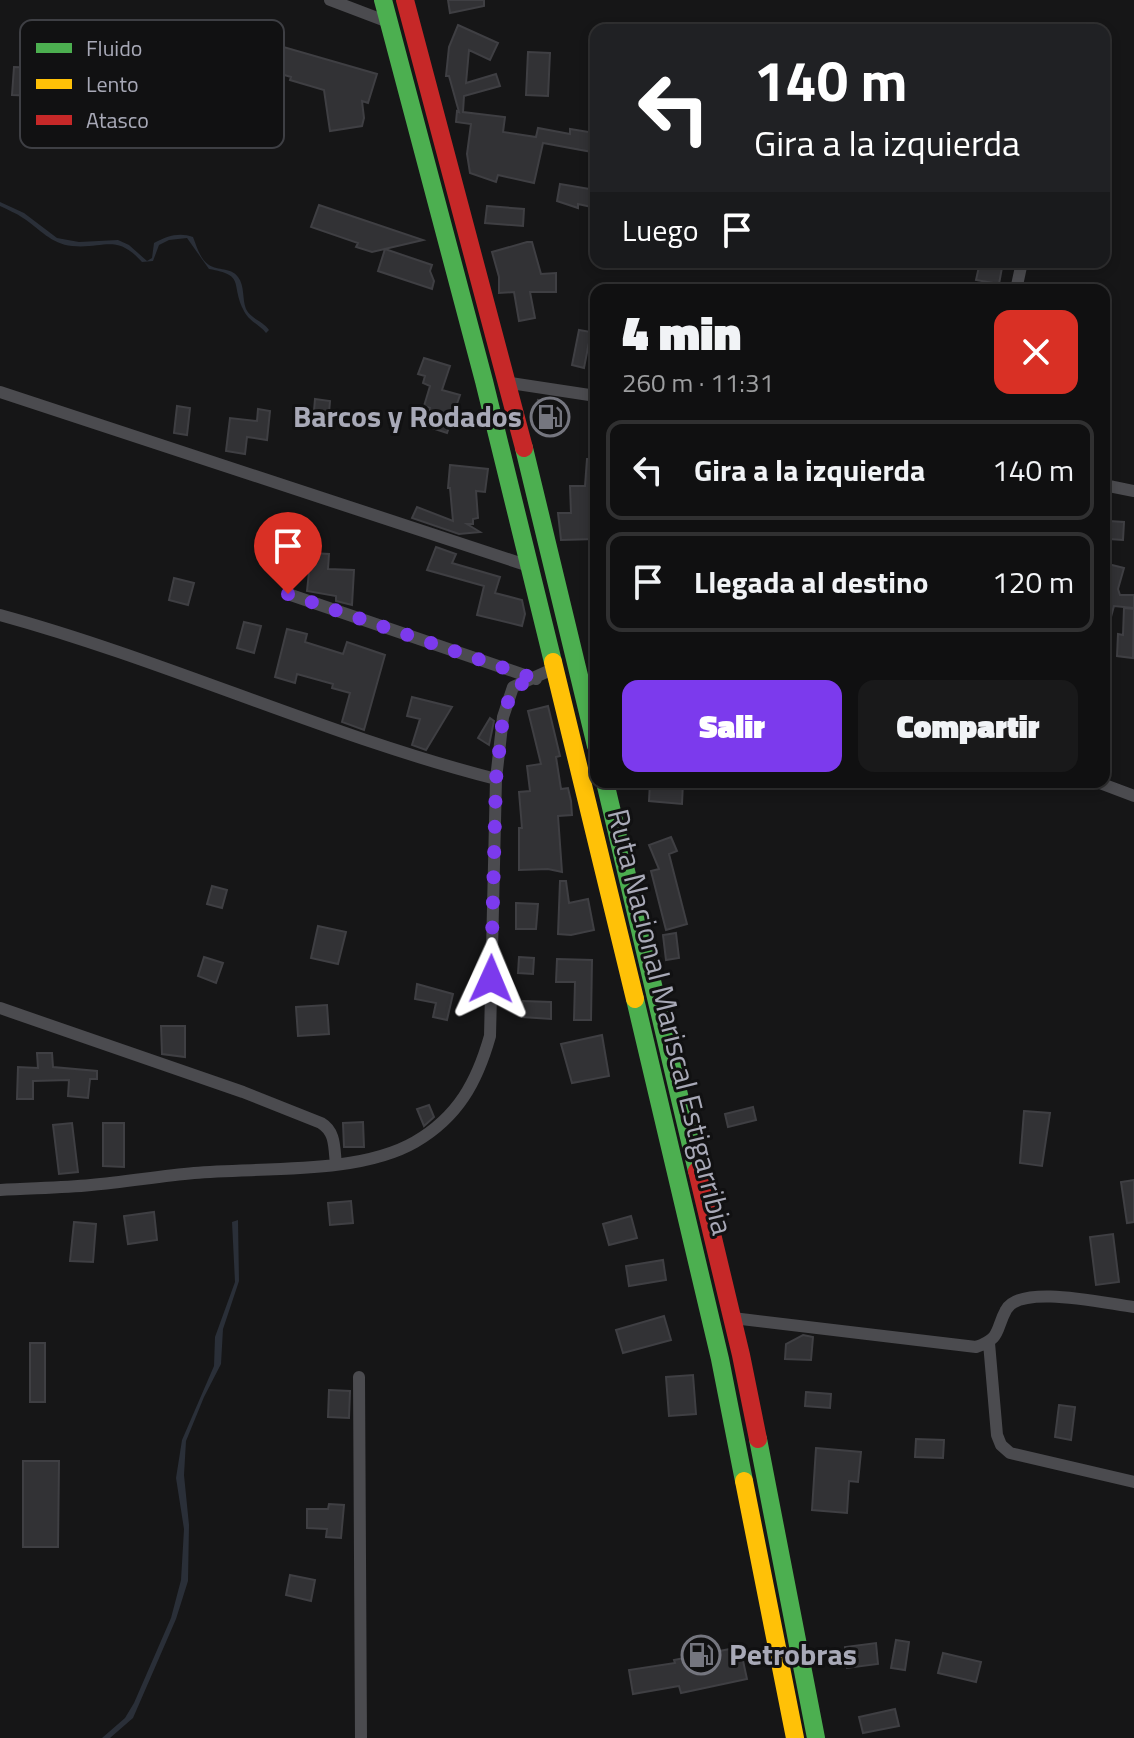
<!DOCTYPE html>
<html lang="es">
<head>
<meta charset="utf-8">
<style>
	body { margin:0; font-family:"Titillium Web",sans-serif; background:#19191a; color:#f1f3f6; height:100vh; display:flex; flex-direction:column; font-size:30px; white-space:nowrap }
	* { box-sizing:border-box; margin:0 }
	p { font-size:26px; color:#9c9d9f }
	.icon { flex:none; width:44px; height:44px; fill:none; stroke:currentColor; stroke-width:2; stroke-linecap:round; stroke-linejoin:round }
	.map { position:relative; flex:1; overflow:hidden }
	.sheet { position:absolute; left:590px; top:284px; width:520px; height:504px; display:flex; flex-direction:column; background:#101011; border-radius:16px; box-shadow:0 4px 12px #0003,0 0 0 2px #303031 }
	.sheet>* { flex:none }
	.guide { position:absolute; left:590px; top:24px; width:520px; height:244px; border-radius:16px; box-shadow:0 4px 12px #0003,0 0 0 2px #303031; background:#202124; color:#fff; overflow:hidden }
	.pin { position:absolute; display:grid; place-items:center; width:68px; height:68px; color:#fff; margin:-82px -34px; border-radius:50% 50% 50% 0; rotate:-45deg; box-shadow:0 0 8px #0007 }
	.pin .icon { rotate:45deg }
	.me { position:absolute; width:88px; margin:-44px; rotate:1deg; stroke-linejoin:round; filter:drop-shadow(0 0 6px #0008) }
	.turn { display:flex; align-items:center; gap:28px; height:168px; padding:0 32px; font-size:36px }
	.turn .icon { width:104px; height:104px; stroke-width:2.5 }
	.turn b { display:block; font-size:56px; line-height:68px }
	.then { display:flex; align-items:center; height:76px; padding:0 32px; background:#0003; gap:16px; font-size:30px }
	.round { display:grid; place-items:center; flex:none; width:84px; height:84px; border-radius:16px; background:#19191a }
	.head { display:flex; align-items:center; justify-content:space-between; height:136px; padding:0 32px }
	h1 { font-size:48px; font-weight:800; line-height:60px }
	.cta { display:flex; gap:16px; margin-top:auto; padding:16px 32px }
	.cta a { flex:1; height:92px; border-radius:16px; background:#7c3aed; color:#fff; font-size:32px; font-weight:800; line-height:92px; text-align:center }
	.cta a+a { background:#19191a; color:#f1f3f6 }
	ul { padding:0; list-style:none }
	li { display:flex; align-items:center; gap:24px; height:100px; margin:0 16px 12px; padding:0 16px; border:4px solid #303031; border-radius:16px }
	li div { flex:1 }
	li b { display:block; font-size:30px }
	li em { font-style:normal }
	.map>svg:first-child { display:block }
</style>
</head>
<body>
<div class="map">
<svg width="1134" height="1738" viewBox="0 0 1134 1738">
	<rect width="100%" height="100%" fill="#161617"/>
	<!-- water -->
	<path fill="#2a2f38" d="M0,202L24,213L57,238L79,242L118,240L129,245L147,261L152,258L154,243C167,236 179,232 193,237C197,247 200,259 209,265C218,271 231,267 238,277C245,286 242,299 246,309C251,319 263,321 269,330L266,333C259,324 248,321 243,309C231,283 245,275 209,269L187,238L169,240L159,245L153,261L142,262C116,233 105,249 72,246C51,244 40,229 23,218C16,213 8,210 0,206Z
		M238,1220L239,1281L223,1329L221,1364L204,1397L186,1441L184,1475L189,1525L188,1581L176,1619L133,1718L110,1738H102L125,1718L134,1703L171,1618L181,1580L184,1529L176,1478L182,1440L214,1366L215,1337L235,1282L232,1222Z"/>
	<!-- building -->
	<path fill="#323235" stroke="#3f3f43" stroke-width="2" d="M448,0H484V6L450,13Z
		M458,25L498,43L490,60L469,50L466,83L496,74L500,86L464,96L463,112L505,117L503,132L536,137L538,128L570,134V129L595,133L592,152L543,143L534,183L498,175L496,182L470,173L467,154L471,124L456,122L457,111L459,112L449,76H446L449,47Z
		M228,31L377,74L368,103L362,101L364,118L362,126L330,131L324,90L290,80L291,77L234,60Z
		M528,52L550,53L548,96L526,95Z
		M14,67L41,68L40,96L12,95Z
		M560,184L596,190V208L578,204V208L557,201Z
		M319,205L423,240L372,252L356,247L358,243L311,227Z
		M487,206L524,209L523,226L485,223Z
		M527,242H532L541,274L556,273V292H530L535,318L519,321L514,292L499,293V277L492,252Z
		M385,249L432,265L430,271L434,281L432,289L378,271Z
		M980,262H1003L999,284L976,280Z
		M579,330L591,332L584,368L572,365Z
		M424,358L450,366L442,390L460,395L447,433L432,428L433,422L426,420L430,408L424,406L430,386L423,383L425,376L418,374Z
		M315,399L330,401L329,413L314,411Z
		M538,400L564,406L559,434L535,429L533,423Z
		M177,406L190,408L187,435L174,433Z
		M258,409L270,411L267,440L247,437L245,454L226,451L230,418L257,421Z
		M587,459H596V539L561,540L558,513H571L570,486H585Z
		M450,465L488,469L485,492L476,491L478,518L473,519V524H467L480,532L459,534L412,518L417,507L453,521L450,488H448Z
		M1109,521L1124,522L1123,540L1109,539Z
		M436,547L456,554L452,563L500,577L495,593L522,600L525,614L522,626L477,615L484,586L427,570Z
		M311,553L329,554L328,569L354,570L352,605L336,601V596L307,591Z
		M1104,563L1124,568L1118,589L1120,595H1134V608L1114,606L1111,617L1104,616L1107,585H1104Z
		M174,578L194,583L188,605L169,600Z
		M1124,608L1134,609L1133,658L1117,656L1118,634L1123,635Z
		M244,622L261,626L254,653L237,648Z
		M287,629L307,634L305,642L343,654L347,642L385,655L364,730L342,722L350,693L332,688L333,684L297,674L295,683L275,677Z
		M412,697L452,707L426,750L412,745L420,719L407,716Z
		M548,706L560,756L556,757L561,789L568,788L571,801L572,815L558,816L562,872L548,869L519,870V828H522L519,792L530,791L527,766L541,764L528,711Z
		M490,718L494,721L489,745L478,738Z
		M650,782H683L682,804L649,801Z
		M671,837L677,851L669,854L687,924L666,930L651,871L659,869L649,845Z
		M560,881H566L569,903L588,899L594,930L571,935L558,934Z
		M212,886L227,890L222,908L207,904Z
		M516,903L538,904L536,929H516Z
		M318,926L346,932L338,964L311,958Z
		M676,933L679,958L666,960L663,935Z
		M204,957L223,963L216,983L198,976Z
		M519,957L534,958L533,974L518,973Z
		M557,959L592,960L591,1020H574L575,982H556Z
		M417,984L453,994L447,1020L433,1017L436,1003L415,999Z
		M523,1001L551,1002V1019L522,1017Z
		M327,1005L329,1034L298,1036L296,1007Z
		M161,1026H185V1057L162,1054Z
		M602,1035L609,1076L572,1083L561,1044Z
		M37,1053H52L53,1067L97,1071V1079H90L88,1098L68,1096L69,1080L33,1081V1099H17L18,1067L38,1068Z
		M429,1105L434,1117L424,1126L417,1109Z
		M753,1107L756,1120L728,1127L725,1114Z
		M1024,1111L1050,1113L1042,1166L1020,1163Z
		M363,1122L364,1147H344L343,1123Z
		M72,1123L78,1172L59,1174L53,1125Z
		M103,1123H124V1167L103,1166Z
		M1134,1180V1222L1127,1223L1121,1182Z
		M351,1201L353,1223L330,1225L328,1203Z
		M154,1212L157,1240L128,1244L124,1216Z
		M631,1216L637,1238L609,1245L603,1224Z
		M74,1222L96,1224L93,1262L70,1261Z
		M1113,1234L1119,1282L1096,1285L1090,1237Z
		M663,1260L666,1280L629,1286L626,1266Z
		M664,1316L671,1340L623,1353L616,1330Z
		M803,1335L813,1337L811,1360L785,1359L786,1344Z
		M30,1343H45V1402H30Z
		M693,1375L696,1414L669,1416L666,1377Z
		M329,1390L350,1391L349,1418L328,1417Z
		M806,1392L831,1394L830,1408L805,1406Z
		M1059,1405L1075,1407L1071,1440L1055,1437Z
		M916,1439L944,1440L943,1458L915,1457Z
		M816,1448L861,1452L858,1482L849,1481L847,1513L812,1510Z
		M23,1461H59L58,1547H23Z
		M329,1504L344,1505L341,1538L326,1537L327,1529L307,1528V1509H328Z
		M290,1575L315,1580L311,1601L286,1595Z
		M896,1640L909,1642L905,1670L891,1668Z
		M876,1643L878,1664L847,1668L845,1647Z
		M740,1647L747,1679L681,1693L679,1686L633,1694L629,1670L675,1663L674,1660Z
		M943,1653L981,1662L976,1682L938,1673Z
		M895,1709L899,1726L863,1733L859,1717Z"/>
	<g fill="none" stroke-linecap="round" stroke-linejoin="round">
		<!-- street -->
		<path stroke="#4b4b4f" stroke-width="12" d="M330,0L388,22
			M1016,290L1022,262
			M504,382L596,396
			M0,392L529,566
			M1104,485L1134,491
			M288,594L536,679
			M0,615C168,661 327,736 496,779
			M1097,782L1134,796
			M0,1008L243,1092L321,1123C336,1132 334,1148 336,1165
			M0,1190C30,1188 61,1188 91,1185C125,1182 160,1176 194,1173C260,1167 358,1175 415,1142C458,1117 477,1082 490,1036L496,779L503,717L513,687L555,668
			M733,1318L976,1347C1002,1338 995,1330 1006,1310C1020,1283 1107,1304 1134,1307
			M989,1343L997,1435L1001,1445L1010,1453L1134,1482
			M359,1377L361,1738"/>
		<!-- fast -->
		<path stroke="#4caf50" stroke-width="18" d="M383,0L484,381L553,662
			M524,448L596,746
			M605,782L697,1171
			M635,999L720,1359L744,1481
			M758,1439L816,1738"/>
		<!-- slow -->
		<path stroke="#ffc107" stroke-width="18" d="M553,662L635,999
			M744,1481L795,1738"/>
		<!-- jam -->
		<path stroke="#c62828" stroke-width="18" d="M405,0L524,448
			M697,1171L741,1355L758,1439"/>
	</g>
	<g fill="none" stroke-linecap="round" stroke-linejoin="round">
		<!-- route -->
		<path stroke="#7c3aed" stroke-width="14" stroke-dasharray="0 25.2" d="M288,594L536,679L513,687L503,717L496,779L491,979"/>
	</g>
	<!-- icons -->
	<defs>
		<symbol id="fuel-ring" viewBox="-11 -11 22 22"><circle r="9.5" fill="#111112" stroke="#75767f" stroke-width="1.5"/><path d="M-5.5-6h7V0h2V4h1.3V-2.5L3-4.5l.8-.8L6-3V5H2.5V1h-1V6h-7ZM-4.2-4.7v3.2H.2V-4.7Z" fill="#75767f"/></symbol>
	</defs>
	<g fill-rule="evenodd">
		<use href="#fuel-ring" x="528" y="395" width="44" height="44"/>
		<use href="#fuel-ring" x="679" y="1633" width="44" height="44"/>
	</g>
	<g text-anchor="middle" stroke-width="6" stroke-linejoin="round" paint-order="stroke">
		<!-- poi labels -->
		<g font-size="30" font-weight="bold" fill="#a8a9b7" stroke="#111112" text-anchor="end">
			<text x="522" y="427">Barcos y Rodados</text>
			<text x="729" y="1665" text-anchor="start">Petrobras</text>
		</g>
		<!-- street labels -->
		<g font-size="30" fill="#a8a9b7" stroke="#111112">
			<text transform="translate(670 1022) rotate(76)" y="10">Ruta Nacional Mariscal Estigarribia</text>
		</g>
	</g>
	<!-- legend -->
	<rect x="20" y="20" width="264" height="128" rx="12" fill="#111112" stroke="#3e3f44" stroke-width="2"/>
	<rect x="36" y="43" width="36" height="10" fill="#4caf50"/>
	<rect x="36" y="79" width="36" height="10" fill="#ffc107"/>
	<rect x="36" y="115" width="36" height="10" fill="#c62828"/>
	<g font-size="22" fill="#a8a9b7">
		<text x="86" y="56">Fluido</text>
		<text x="86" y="92">Lento</text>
		<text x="86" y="128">Atasco</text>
	</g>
</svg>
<div class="pin" style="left:288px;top:594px;background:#d93025"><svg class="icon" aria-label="arrive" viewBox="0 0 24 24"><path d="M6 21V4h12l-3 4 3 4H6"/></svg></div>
<svg class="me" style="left:491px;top:979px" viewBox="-20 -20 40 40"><path d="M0-17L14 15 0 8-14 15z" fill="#7c3aed" stroke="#fff" stroke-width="4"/></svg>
<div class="guide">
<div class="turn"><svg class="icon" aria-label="left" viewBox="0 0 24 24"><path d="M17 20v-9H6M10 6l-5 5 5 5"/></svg><div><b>140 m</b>Gira a la izquierda</div></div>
<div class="then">Luego<svg class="icon" aria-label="arrive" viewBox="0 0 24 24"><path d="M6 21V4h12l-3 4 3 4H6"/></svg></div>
</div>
<section class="sheet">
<div class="head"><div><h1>4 min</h1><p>260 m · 11:31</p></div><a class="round" style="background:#d93025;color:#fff"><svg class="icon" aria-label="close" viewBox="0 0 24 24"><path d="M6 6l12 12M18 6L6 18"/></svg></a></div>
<ul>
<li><svg class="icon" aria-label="left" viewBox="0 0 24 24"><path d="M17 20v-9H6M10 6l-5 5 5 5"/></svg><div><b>Gira a la izquierda</b></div><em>140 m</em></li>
<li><svg class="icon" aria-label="arrive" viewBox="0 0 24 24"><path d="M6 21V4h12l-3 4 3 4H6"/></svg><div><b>Llegada al destino</b></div><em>120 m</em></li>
</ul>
<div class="cta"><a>Salir</a><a>Compartir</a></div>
</section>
</div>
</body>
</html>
